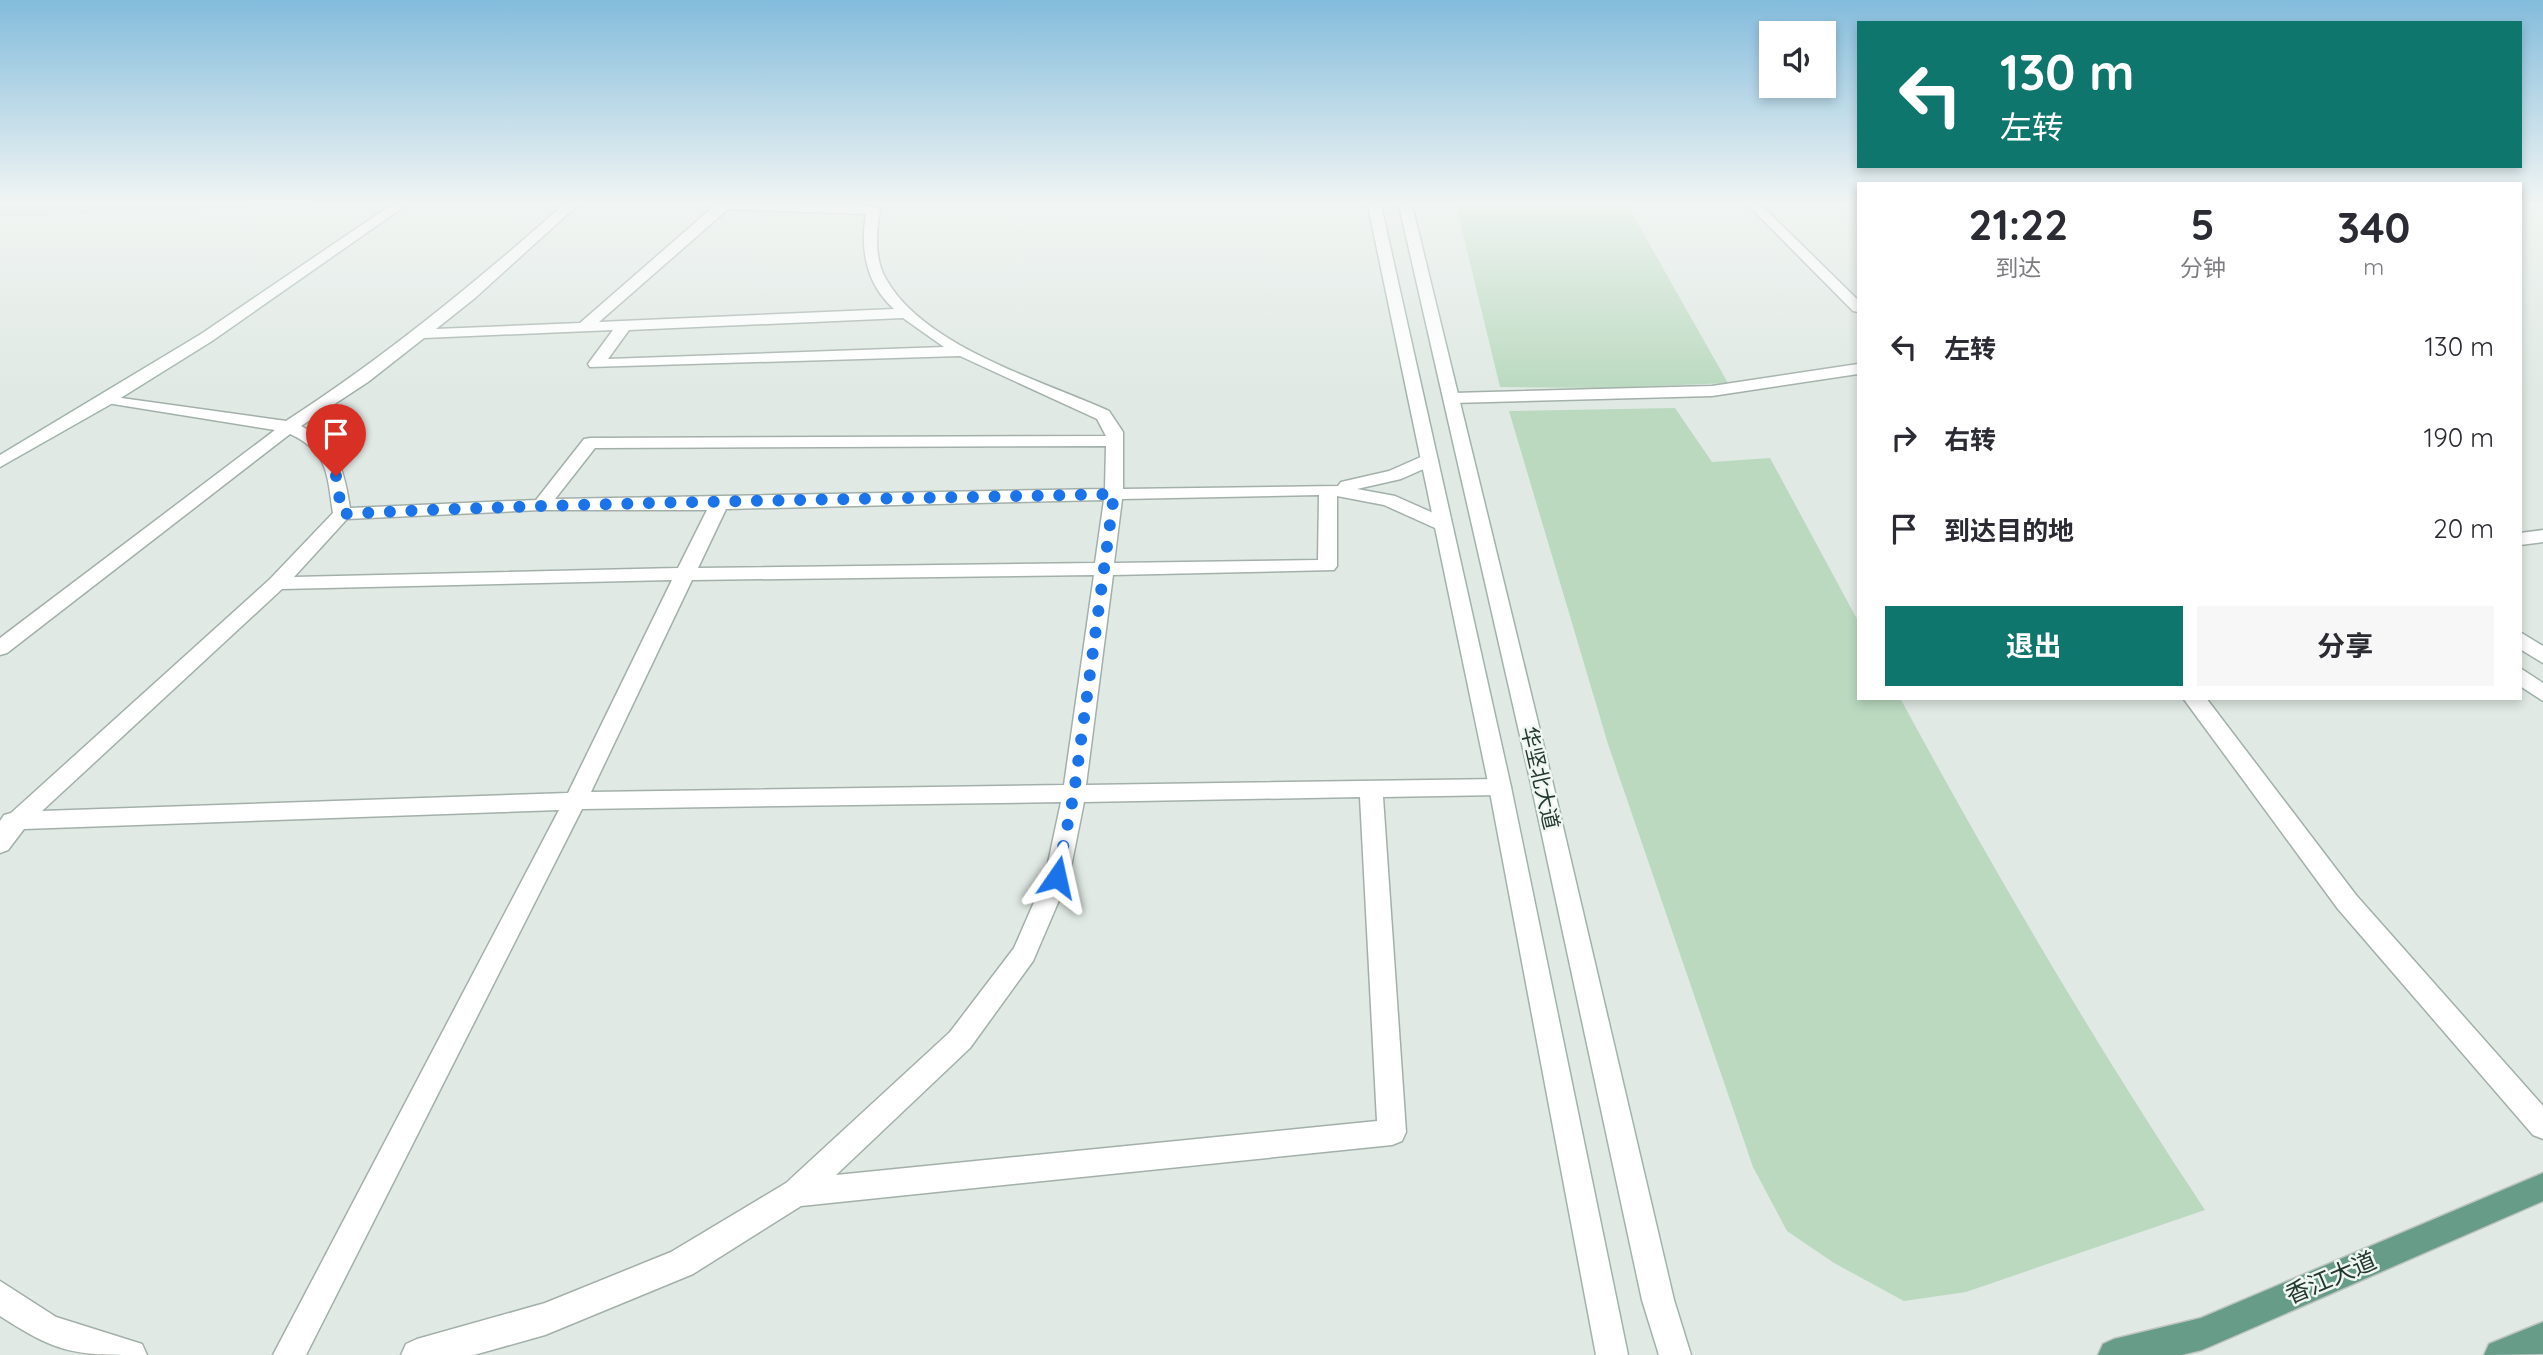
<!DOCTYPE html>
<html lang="zh">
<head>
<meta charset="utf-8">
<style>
	body { margin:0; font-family:Quicksand,"Noto Sans SC",sans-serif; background:#f7f7f7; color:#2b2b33; height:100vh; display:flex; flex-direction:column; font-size:26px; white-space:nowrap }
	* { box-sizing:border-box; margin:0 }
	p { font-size:23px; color:#7c7c81 }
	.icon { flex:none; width:38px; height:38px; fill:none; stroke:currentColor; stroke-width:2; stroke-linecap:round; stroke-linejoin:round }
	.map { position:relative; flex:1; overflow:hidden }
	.details { position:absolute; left:1857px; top:182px; width:665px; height:518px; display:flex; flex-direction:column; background:#fff; border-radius:0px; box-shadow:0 4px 10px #0003 }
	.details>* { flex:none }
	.banner { position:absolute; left:1857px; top:21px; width:665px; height:147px; border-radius:0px; box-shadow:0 4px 10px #0003; background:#0f766e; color:#fff; overflow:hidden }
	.fabs { position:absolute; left:1759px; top:21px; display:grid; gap:14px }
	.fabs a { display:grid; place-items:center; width:77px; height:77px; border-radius:0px; background:#fff; box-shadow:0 4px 10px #0003; font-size:35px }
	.pin { position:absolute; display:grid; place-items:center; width:60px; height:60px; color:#fff; margin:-72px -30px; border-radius:50% 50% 50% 0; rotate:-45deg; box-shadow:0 0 7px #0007 }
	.pin .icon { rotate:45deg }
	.me { position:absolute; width:77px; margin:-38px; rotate:11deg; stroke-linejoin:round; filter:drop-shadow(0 0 5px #0008) }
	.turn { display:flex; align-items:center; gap:24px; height:147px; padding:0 28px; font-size:32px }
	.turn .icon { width:91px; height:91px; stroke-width:2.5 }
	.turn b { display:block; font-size:49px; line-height:60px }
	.eta { display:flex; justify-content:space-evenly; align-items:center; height:119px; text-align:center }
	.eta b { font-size:42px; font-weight:700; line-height:49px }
	.action { display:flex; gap:14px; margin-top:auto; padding:14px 28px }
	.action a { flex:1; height:80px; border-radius:0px; background:#0f766e; color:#fff; font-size:28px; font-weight:700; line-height:80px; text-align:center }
	.action a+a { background:#f7f7f7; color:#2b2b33 }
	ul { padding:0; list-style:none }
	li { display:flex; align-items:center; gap:21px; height:91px; padding:0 28px }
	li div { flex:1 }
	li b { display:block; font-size:26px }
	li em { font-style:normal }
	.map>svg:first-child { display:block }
</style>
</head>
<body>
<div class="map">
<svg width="2543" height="1355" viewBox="0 0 2543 1355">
	<rect width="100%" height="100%" fill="#e0e9e4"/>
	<!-- built -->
	<path fill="#ced9d3" d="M0,201H372L369,203L0,217Z"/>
	<!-- green -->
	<path fill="#bad9bf" d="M1455,201H1625L1728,383L1611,388L1500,387Z
		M1675,408L1712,462L1770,458L1858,621V698H1900C1995,873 2095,1044 2205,1210L1966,1292L1904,1301L1834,1263L1787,1231L1753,1167L1608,744L1509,411Z"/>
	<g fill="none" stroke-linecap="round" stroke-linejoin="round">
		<defs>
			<path id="street" d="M568,201H582L475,298L436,329L580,323L720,201L873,206L880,210C876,232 874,259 886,279C924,347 1041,380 1109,411L1123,432V489L1338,486L1341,482L1389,471L1423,456H1435L1438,460L1435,464L1401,479L1357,489L1395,496L1449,520L1451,524L1449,528H1435L1384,505L1337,496V566L1334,570L1113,575L1086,785L1500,779L1508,781L1511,787L1508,793L1500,795L1383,797L1406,1132L1402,1141L1392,1145L801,1206L693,1274L545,1335L474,1355H401L406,1344L417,1339L545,1303L671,1252L786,1183L950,1032L1014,948L1045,877L1061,802L582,809L306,1355H273L559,810L24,829L8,850L0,853V821L4,815L11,813L270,579L333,513C327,475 329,452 290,434L7,653L0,655V638L275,430L113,404L107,402V396L286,421C387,356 478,280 568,201ZM728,209L866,214C860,249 866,284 894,309L599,322ZM903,318L944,347L608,359L629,330ZM613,330L588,364L590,367L960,356L1097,419L1106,436L590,438L584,439L536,500L350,508C344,470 338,444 301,426L368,382L424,338ZM1106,446L1105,489L555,499L595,448ZM1319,495L1318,560L1114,563L1122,499ZM1104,500L1095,563L698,568L726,509ZM541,510H707L678,568L294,577L347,519ZM1094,575L1064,785L591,792L692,580ZM672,580L568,793L42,811L282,589ZM1360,797L1377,1121L836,1175L970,1048L1033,961L1069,877L1084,802Z
				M1744,201H1757L1858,300V312L1853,311Z
				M1858,364V374L1712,396L1453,403L1445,398L1453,393L1712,386Z
				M2543,530V542L2520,545V533Z
				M2183,698H2206L2356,895L2543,1106V1139L2533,1135L2338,909Z
				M0,1281L56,1317L142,1344L147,1355C76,1355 60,1355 0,1316Z"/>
			<path id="secondary" d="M397,201H412L212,341L111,404L0,467V455L201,334Z
				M1367,201H1380L1511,787L1628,1355H1596L1489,787Z
				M1398,201H1411L1553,784L1674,1300L1691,1355H1659L1642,1300L1531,784Z
				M2520,632L2543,646V663L2520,649Z
				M2520,668L2543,683V701L2520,686Z"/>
			<path id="primary" d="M2543,1173V1201L2202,1350L2181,1355H2098L2103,1344L2114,1339L2201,1318Z
				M2543,1322V1354L2484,1355L2489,1344Z"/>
		</defs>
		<!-- street casing -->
		<use href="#street" stroke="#a3b0aa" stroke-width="3"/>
		<!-- secondary casing -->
		<use href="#secondary" stroke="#a0b4ab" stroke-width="3"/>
		<!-- primary casing -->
		<use href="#primary" stroke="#bdc3c1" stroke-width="3"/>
		<!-- street -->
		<use href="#street" fill="#fff" fill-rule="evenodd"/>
		<!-- secondary -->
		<use href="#secondary" fill="#fff" fill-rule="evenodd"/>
		<!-- primary -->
		<use href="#primary" fill="#679c89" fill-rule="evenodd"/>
	</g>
	<!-- sky -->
	<linearGradient id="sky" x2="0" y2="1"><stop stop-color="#83bcdc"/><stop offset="0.52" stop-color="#f1f5f3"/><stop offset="1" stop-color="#f1f5f3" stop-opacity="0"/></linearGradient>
	<rect width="2543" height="390" fill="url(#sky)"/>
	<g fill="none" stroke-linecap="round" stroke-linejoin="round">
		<!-- route -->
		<path stroke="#1a73e8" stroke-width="12" stroke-dasharray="0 21.6" d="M336,476L342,514C599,501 857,500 1114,494L1074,793L1057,877"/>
	</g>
	<g text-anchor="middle" stroke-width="5" stroke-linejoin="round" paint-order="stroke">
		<!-- street labels -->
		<g font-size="21" fill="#223830" stroke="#f0f6f2">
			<text transform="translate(1540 778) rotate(77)" y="7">华坚北大道</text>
		</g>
		<!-- near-street labels -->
		<g font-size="24" fill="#223830" stroke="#f0f6f2">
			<text transform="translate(2331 1278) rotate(-23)" y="8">香江大道</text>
		</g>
	</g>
</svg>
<div class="fabs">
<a><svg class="icon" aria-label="sound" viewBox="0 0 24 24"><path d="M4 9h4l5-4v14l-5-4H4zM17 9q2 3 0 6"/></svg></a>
</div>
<div class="pin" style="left:336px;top:476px;background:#d93025"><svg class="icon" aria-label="arrive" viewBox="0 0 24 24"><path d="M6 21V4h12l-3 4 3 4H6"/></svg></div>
<svg class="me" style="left:1057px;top:877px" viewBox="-20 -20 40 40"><path d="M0-17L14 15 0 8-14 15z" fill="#1a73e8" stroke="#fff" stroke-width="4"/></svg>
<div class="banner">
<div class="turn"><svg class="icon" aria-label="left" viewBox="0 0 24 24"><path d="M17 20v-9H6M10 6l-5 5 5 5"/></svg><div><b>130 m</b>左转</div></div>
</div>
<section class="details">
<div class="eta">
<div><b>21:22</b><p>到达</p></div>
<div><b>5</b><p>分钟</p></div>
<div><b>340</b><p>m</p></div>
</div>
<ul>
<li><svg class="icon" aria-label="left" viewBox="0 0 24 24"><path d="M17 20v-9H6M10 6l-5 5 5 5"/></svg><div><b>左转</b></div><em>130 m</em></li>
<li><svg class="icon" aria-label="right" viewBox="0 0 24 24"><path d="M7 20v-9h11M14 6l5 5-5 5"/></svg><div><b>右转</b></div><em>190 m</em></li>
<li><svg class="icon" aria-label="arrive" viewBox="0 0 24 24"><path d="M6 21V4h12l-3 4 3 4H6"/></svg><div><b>到达目的地</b></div><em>20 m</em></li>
</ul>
<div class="action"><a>退出</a><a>分享</a></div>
</section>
</div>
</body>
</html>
